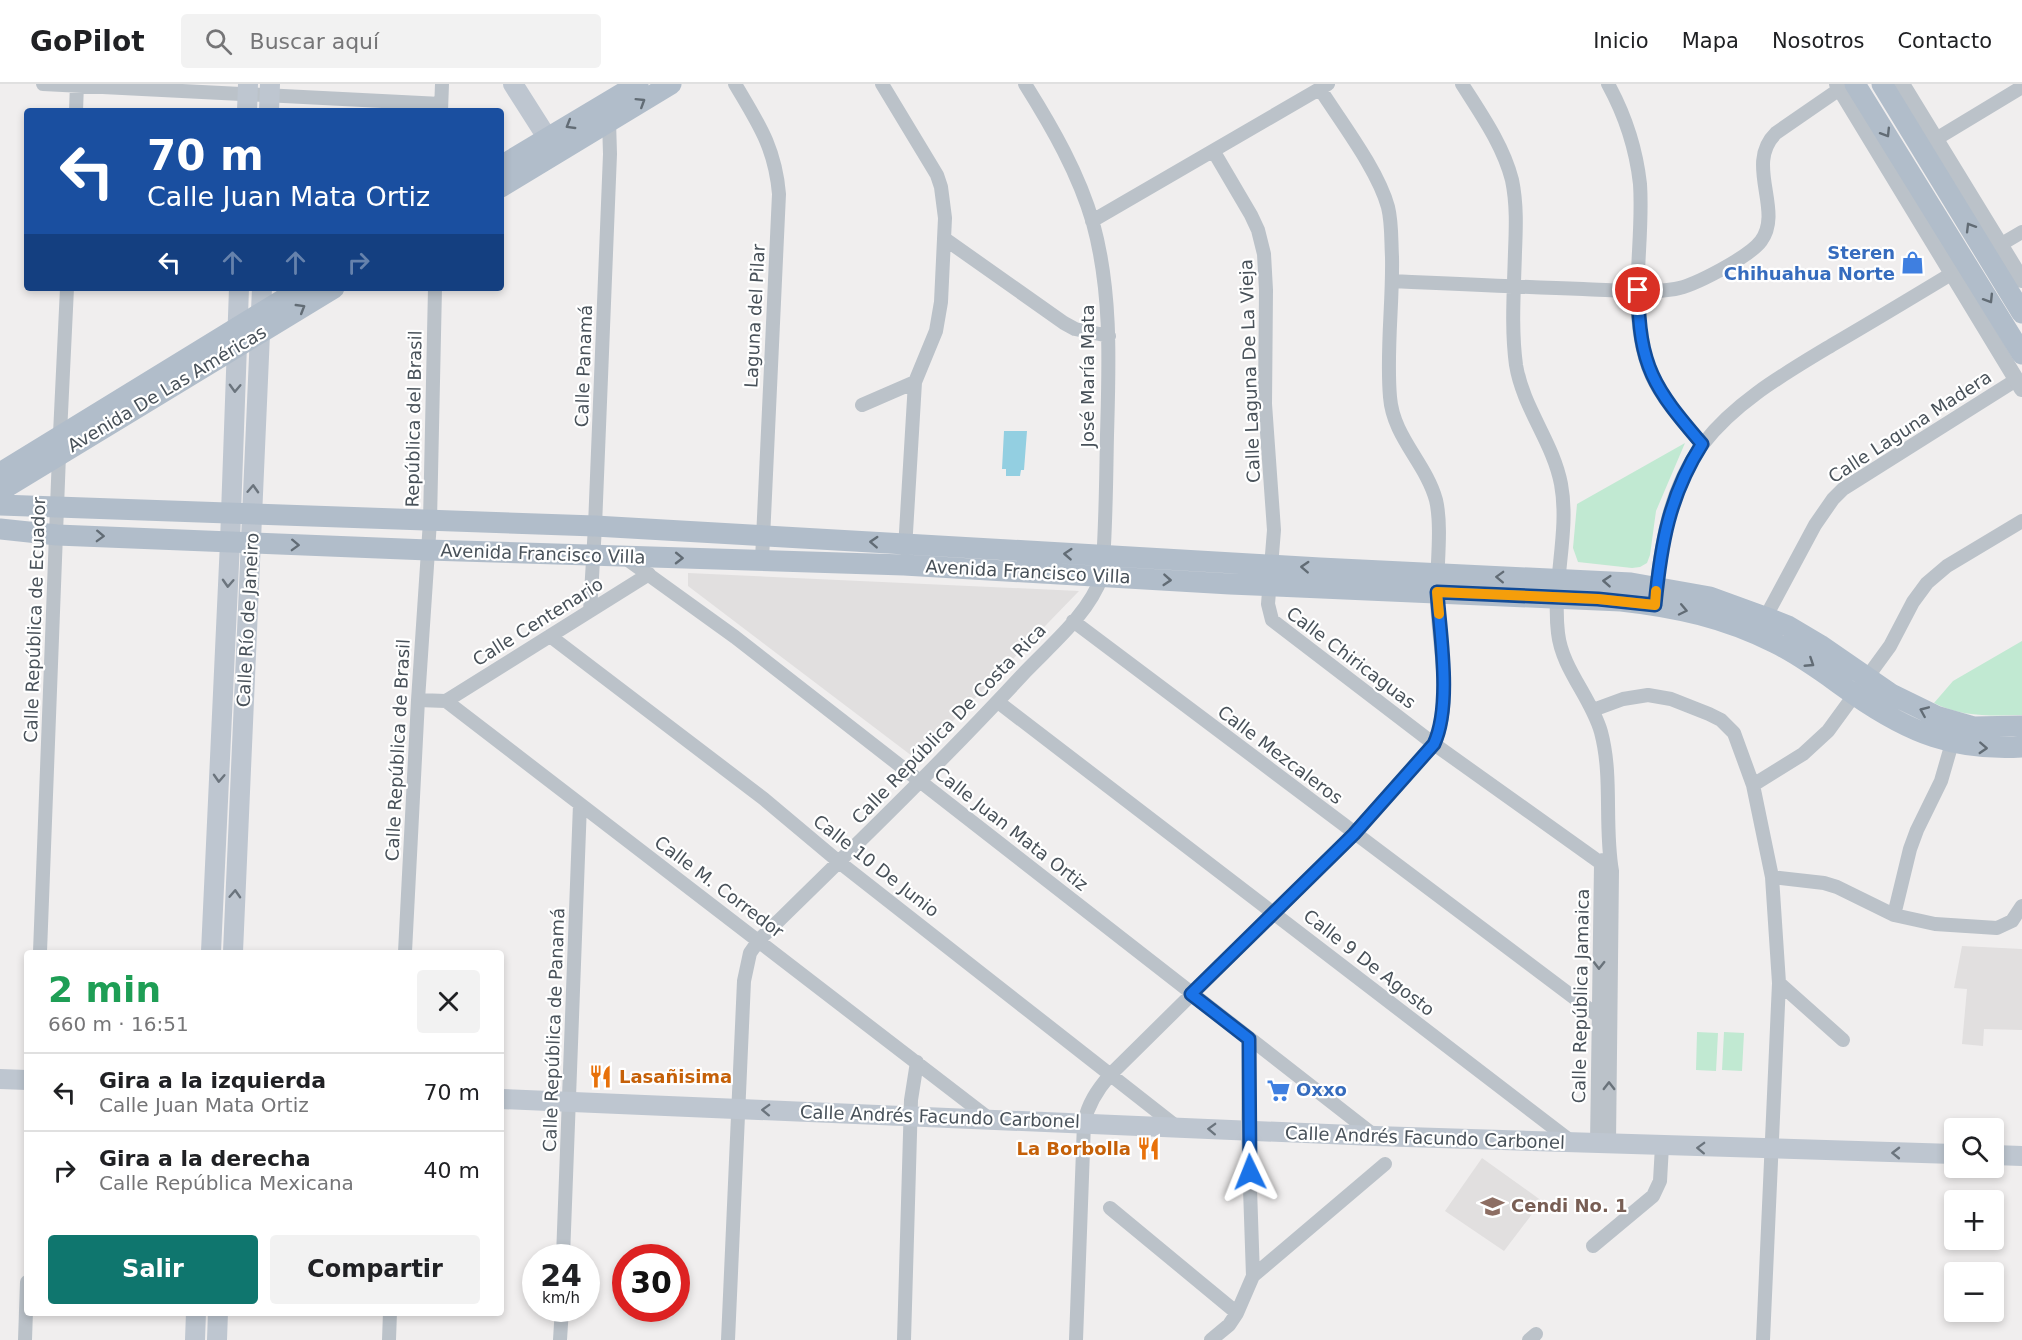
<!DOCTYPE html>
<html lang="es">
<head>
<meta charset="utf-8">
<style>
	body { margin:0; font-family:"DejaVu Sans",sans-serif; background:#f2f2f2; color:#202124; height:100vh; display:flex; flex-direction:column; font-size:22px; white-space:nowrap }
	* { box-sizing:border-box; margin:0 }
	p { font-size:20px; color:#757577 }
	.icon { flex:none; width:33px; height:33px; fill:none; stroke:currentColor; stroke-width:2; stroke-linecap:round; stroke-linejoin:round }
	.map { position:relative; flex:1; overflow:hidden }
	.sheet { position:absolute; left:24px; top:866px; width:480px; height:366px; display:flex; flex-direction:column; background:#fff; border-radius:6px; box-shadow:0 3px 9px #0003 }
	.sheet>* { flex:none }
	.banner { position:absolute; left:24px; top:24px; width:480px; height:183px; border-radius:6px; box-shadow:0 3px 9px #0003; background:#1a4fa0; color:#fff; overflow:hidden }
	.buttons { position:absolute; left:1944px; top:1034px; display:grid; gap:12px }
	.buttons a { display:grid; place-items:center; width:60px; height:60px; border-radius:6px; background:#fff; box-shadow:0 3px 9px #0003; font-size:30px }
	.speed { position:absolute; left:522px; top:1160px; display:flex; gap:12px; font-size:30px; font-weight:700; text-align:center }
	.speed>* { display:grid; place-content:center; width:78px; height:78px; border-radius:50%; background:#fff; box-shadow:0 3px 9px #0003; line-height:1 }
	.speed small { font-size:15px; font-weight:400 }
	.speed .limit { border:9px solid #d22; background:#fff; color:#111 }
	.pin { position:absolute; display:grid; place-items:center; width:51px; height:51px; color:#fff; margin:-26px; border:3px solid #fff; border-radius:50%; box-shadow:0 2px 6px #0007 }
	.me { position:absolute; width:66px; margin:-33px; rotate:358deg; stroke-linejoin:round; filter:drop-shadow(0 0 4px #0008) }
	.turn { display:flex; align-items:center; gap:21px; height:126px; padding:0 24px; font-size:27px }
	.turn .icon { width:78px; height:78px; stroke-width:2.5 }
	.turn b { display:block; font-size:42px; line-height:51px }
	.lanes { display:flex; align-items:center; height:57px; padding:0 24px; background:#0003; justify-content:center; gap:30px; direction:ltr }
	.lanes .off { opacity:.35 }
	.round { display:grid; place-items:center; flex:none; width:63px; height:63px; border-radius:6px; background:#f2f2f2 }
	.summary { display:flex; align-items:center; justify-content:space-between; height:102px; padding:0 24px }
	h1 { font-size:36px; font-weight:600; line-height:45px; color:#1e9e55 }
	.cta { display:flex; gap:12px; margin-top:auto; padding:12px 24px }
	.cta a { flex:1; height:69px; border-radius:6px; background:#0f766e; color:#fff; font-size:24px; font-weight:600; line-height:69px; text-align:center }
	.cta a+a { background:#f2f2f2; color:#202124 }
	ul { padding:0; list-style:none }
	li { display:flex; align-items:center; gap:18px; height:78px; padding:0 24px; border-top:2px solid #e0e0e0 }
	li div { flex:1 }
	li b { display:block; font-size:22px }
	li em { font-style:normal }
	header { display:flex; align-items:center; gap:36px; box-sizing:border-box; height:84px; padding:0 30px; background:#fff; border-bottom:2px solid #e0e0e0 }
	header strong { font-size:28px }
	nav { display:flex; gap:33px; margin-inline-start:auto; font-size:21px }
	.search { width:420px; height:54px; background:#f2f2f2; display:flex; align-items:center; gap:15px; box-sizing:border-box; padding:0 21px; border-radius:6px; color:#757577; font-size:22px }
	.map>svg:first-child { display:block }
</style>
</head>
<body>
<header>
<strong>GoPilot</strong>
<div class="search"><svg class="icon" aria-label="search" viewBox="0 0 24 24"><circle cx="10" cy="10" r="6"/><path d="M15 15l6 6"/></svg>Buscar aquí</div>
<nav><a>Inicio</a><a>Mapa</a><a>Nosotros</a><a>Contacto</a></nav>
</header>
<div class="map">
<svg width="2022" height="1256" viewBox="0 0 2022 1256">
	<rect width="100%" height="100%" fill="#f0eeee"/>
	<!-- education -->
	<path fill="#e1dfdf" d="M688,489L1079,507L916,675L688,502Z
		M1962,862L2022,865V946L1984,945L1983,962L1962,960L1967,905L1954,904Z
		M1482,1074L1542,1117L1504,1167L1445,1127Z"/>
	<!-- green -->
	<path fill="#c1e9d2" d="M1685,359L1656,427L1650,471L1647,479L1640,483L1632,484L1578,478L1573,464L1577,420Z
		M2022,557V631C1992,632 1961,633 1934,619L1953,597Z
		M1697,948L1718,949L1716,987L1696,986Z
		M1724,948L1744,949L1742,987L1722,986Z"/>
	<!-- water -->
	<path fill="#93cfe1" d="M1004,347H1027L1024,386H1021L1020,392H1006V385H1002Z"/>
	<g fill="none" stroke-linecap="round" stroke-linejoin="round">
		<!-- minor -->
		<path stroke="#bbc2c9" stroke-width="14" d="M43,0L441,20
			M735,0C758,39 775,63 779,110L762,476
			M882,0L937,91L941,103L945,134L941,218L936,247L915,298L905,465
			M1462,0C1481,30 1503,61 1512,96C1517,120 1516,144 1515,168C1514,206 1511,244 1516,281C1523,324 1553,358 1561,400C1570,448 1552,499 1558,549C1562,585 1591,613 1601,648C1613,693 1604,741 1612,787L1609,1060
			M1608,0C1625,31 1636,64 1640,100C1644,157 1629,217 1645,273C1654,308 1680,334 1702,360
			M76,27L77,0
			M441,27L442,0
			M1936,55L2022,3
			M1214,68L1251,131L1258,146L1264,170L1266,206L1265,320L1274,446L1268,520L1272,536L1434,660L1612,787
			M1092,137L1328,0
			M945,155L1064,239L1075,245L1109,252
			M1993,165L2022,148
			M1392,197C1456,200 1520,203 1583,205C1613,206 1645,210 1675,205C1694,202 1749,173 1761,157C1784,126 1744,80 1776,49L1847,0
			M862,321L915,298
			M624,473L735,553L1375,1052
			M1656,510C1661,459 1670,402 1703,360C1736,317 1786,289 1832,261C1875,236 1918,210 1961,184
			M590,527L595,442L610,70L609,37
			M1073,537L1609,940
			M1763,538L1815,441L1833,415L1843,405L2016,296
			M550,552L764,715L839,778L1177,1043
			M418,616L446,617L991,1036
			M446,617L649,490
			M998,618L1572,1058
			M1593,626L1623,615L1648,611L1671,615L1709,630L1721,636L1734,649L1753,701L1772,793L1779,899L1763,1256
			M1753,701L1803,670L1828,647L1890,562L1913,518L1927,499L1947,482L2022,437
			M1772,793L1824,799L1837,803L1894,831L1935,840L1997,844L2012,837L2022,822
			M1894,831L1910,765L1917,746L1941,697L1952,659
			M40,868L59,371L67,204
			M405,868L418,616L430,437L435,204
			M1779,899L1843,956
			M1249,955L1248,1046L1253,1192
			M1597,1060L1601,780L1603,776
			M1110,1124L1237,1229
			M1593,1162L1653,1112L1660,1097L1662,1062
			M563,1173L580,720
			M25,1256L27,1198
			M389,1256L390,1228
			M560,1256L562,1224
			M728,1256L744,897L750,869L759,856C849,768 940,680 1026,587C1053,559 1089,529 1102,492C1106,445 1106,398 1107,351C1109,280 1112,208 1093,139C1079,90 1052,43 1025,0
			M904,1256L911,1016L917,978
			M1076,1256L1084,1039C1088,1020 1097,1006 1110,991L1354,750L1434,660C1455,614 1436,555 1437,507C1437,480 1442,442 1436,416C1426,379 1393,353 1390,313C1386,267 1393,219 1392,173C1391,156 1392,139 1388,123C1378,86 1341,38 1320,5
			M1211,1256L1229,1241L1237,1229L1253,1192L1385,1080
			M1529,1256L1536,1250"/>
		<!-- tertiary -->
		<path stroke="#bbc2c9" stroke-width="16" d="M1837,0L2022,305
			M1902,0L2022,196"/>
		<!-- secondary -->
		<path stroke="#bec6d0" stroke-width="20" d="M513,0L555,66
			M247,27L248,0
			M269,27L270,0
			M211,868L230,458L239,204
			M233,868L262,204
			M0,995L27,996
			M501,1015L1375,1052L1954,1070
			M1994,1071L2022,1072
			M195,1256L196,1228
			M217,1256L218,1228"/>
		<!-- primary -->
		<path stroke="#b1bdca" stroke-width="21" d="M1855,0L2022,270
			M1882,0L2022,229
			M501,82L638,0
			M501,103L671,0
			M0,389L302,204
			M0,407L334,204
			M0,421L595,442L1320,484L1631,499L1710,513L1765,533L1788,542L1820,561L1891,610L1936,632L1974,643L2022,642
			M0,445L57,451L428,466L904,481L1230,500L1621,517C1676,523 1726,534 1775,559C1804,573 1829,593 1855,611C1910,649 1955,667 2022,663"/>
	</g>
	<!-- one-way arrows -->
	<defs><path id="oneway-chevron" d="M-2-3.5L2.5 0L-2 3.5" fill="none" stroke-width="1.6" stroke-linecap="round" stroke-linejoin="round" transform="scale(1.5)"/></defs>
	<g stroke="#626c75">
		<use href="#oneway-chevron" transform="translate(641 18) rotate(-32)"/>
		<use href="#oneway-chevron" transform="translate(570 41) rotate(149)"/>
		<use href="#oneway-chevron" transform="translate(1886 49) rotate(58)"/>
		<use href="#oneway-chevron" transform="translate(1970 143) rotate(-121)"/>
		<use href="#oneway-chevron" transform="translate(1989 215) rotate(58)"/>
		<use href="#oneway-chevron" transform="translate(301 224) rotate(-31)"/>
		<use href="#oneway-chevron" transform="translate(100 452) rotate(2)"/>
		<use href="#oneway-chevron" transform="translate(874 458) rotate(-177)"/>
		<use href="#oneway-chevron" transform="translate(295 461) rotate(2)"/>
		<use href="#oneway-chevron" transform="translate(1068 470) rotate(-176)"/>
		<use href="#oneway-chevron" transform="translate(679 474) rotate(1)"/>
		<use href="#oneway-chevron" transform="translate(1305 483) rotate(-177)"/>
		<use href="#oneway-chevron" transform="translate(1500 493) rotate(-178)"/>
		<use href="#oneway-chevron" transform="translate(1167 496) rotate(4)"/>
		<use href="#oneway-chevron" transform="translate(1607 497) rotate(-176)"/>
		<use href="#oneway-chevron" transform="translate(1683 526) rotate(12)"/>
		<use href="#oneway-chevron" transform="translate(1810 579) rotate(33)"/>
		<use href="#oneway-chevron" transform="translate(1924 627) rotate(-157)"/>
		<use href="#oneway-chevron" transform="translate(1983 664) rotate(3)"/>
	</g>
	<g stroke="#6b747d">
		<use href="#oneway-chevron" transform="translate(235 304) rotate(92)"/>
		<use href="#oneway-chevron" transform="translate(253 405) rotate(-87)"/>
		<use href="#oneway-chevron" transform="translate(228 499) rotate(93)"/>
		<use href="#oneway-chevron" transform="translate(219 694) rotate(93)"/>
		<use href="#oneway-chevron" transform="translate(235 810) rotate(-87)"/>
		<use href="#oneway-chevron" transform="translate(766 1026) rotate(-178)"/>
		<use href="#oneway-chevron" transform="translate(1212 1045) rotate(-178)"/>
		<use href="#oneway-chevron" transform="translate(1701 1064) rotate(-178)"/>
		<use href="#oneway-chevron" transform="translate(1896 1069) rotate(-179)"/>
	</g>
	<g stroke="#6a737b">
		<use href="#oneway-chevron" transform="translate(1599 881) rotate(91)"/>
		<use href="#oneway-chevron" transform="translate(1609 1002) rotate(-90)"/>
	</g>
	<g fill="none" stroke-linecap="round" stroke-linejoin="round">
		<defs>
			<path id="route" d="M1250,1088L1249,955L1191,910L1354,750L1434,660C1452,621 1440,550 1437,508L1598,515L1655,521C1661,460 1669,412 1702,360C1654,304 1639,283 1638,206"/>
		</defs>
		<!-- route casing -->
		<use href="#route" stroke="#114b97" stroke-width="15"/>
		<!-- route -->
		<use href="#route" stroke="#1a73e8" stroke-width="10"/>
		<!-- slow -->
		<path stroke="#f59e0b" stroke-width="10" d="M1439,530L1437,508L1598,515L1655,521L1656,507"/>
	</g>
	<!-- icons -->
	<defs>
		<symbol id="shop-bare" viewBox="-9 -9 18 18"><path d="M-5-2.5h2.3a2.7 3.5 0 0 1 5.4 0H5L5.5 6h-11ZM-1.5-2.5h3a1.5 2.3 0 0 0-3 0Z" fill="#3f7fe0" stroke="#fff" stroke-width="2.5" paint-order="stroke"/></symbol>
		<symbol id="restaurant-bare" viewBox="-9 -9 18 18"><path d="M-5-6h1v4h1v-4h1v4h1v-4h1v5L-1.5 .5V6h-2V.5L-5-1ZM5-6V6H3V1.5H1.5Q1.5-4 5-6Z" fill="#e8710a" stroke="#fff" stroke-width="2.5" paint-order="stroke"/></symbol>
		<symbol id="supermarket-bare" viewBox="-9 -9 18 18"><path d="M-6-5.5h2.5l.6 2H6L4.5 2H-2.5L-4.4-4H-6ZM-1.5 3.2a1.3 1.3 0 1 0 .1 0ZM3 3.2a1.3 1.3 0 1 0 .1 0Z" fill="#3f7fe0" stroke="#fff" stroke-width="2.5" paint-order="stroke"/></symbol>
		<symbol id="school-bare" viewBox="-9 -9 18 18"><path d="M0-5L7-2L0 1L-7-2ZM-4 1L0 2.5L4 1V4Q0 6-4 4Z" fill="#8d6e63" stroke="#fff" stroke-width="2.5" paint-order="stroke"/></symbol>
	</defs>
	<g fill-rule="evenodd">
		<use href="#shop-bare" x="1896" y="162" width="33" height="33"/>
		<use href="#restaurant-bare" x="584" y="976" width="33" height="33"/>
		<use href="#supermarket-bare" x="1262" y="990" width="33" height="33"/>
		<use href="#restaurant-bare" x="1132" y="1048" width="33" height="33"/>
		<use href="#school-bare" x="1476" y="1106" width="33" height="33"/>
	</g>
	<g text-anchor="middle" stroke-width="4.5" stroke-linejoin="round" paint-order="stroke">
		<!-- shop labels -->
		<g font-size="18" font-weight="bold" fill="#366cbe" stroke="#fff" text-anchor="end">
			<text x="1895" y="175">Steren<tspan x="1895" dy="21">Chihuahua Norte</tspan></text>
			<text x="1296" y="1012" text-anchor="start">Oxxo</text>
		</g>
		<!-- street labels -->
		<g font-size="18" fill="#485159" stroke="#fff">
			<text transform="translate(755 232) rotate(-87)" y="6">Laguna del Pilar</text>
			<text transform="translate(584 282) rotate(-88)" y="6">Calle Panamá</text>
			<text transform="translate(1250 287) rotate(-92)" y="6">Calle Laguna De La Vieja</text>
			<text transform="translate(1088 292) rotate(-90)" y="6">José María Mata</text>
			<text transform="translate(167 305) rotate(-31)" y="6">Avenida De Las Américas</text>
			<text transform="translate(414 335) rotate(-89)" y="6">República del Brasil</text>
			<text transform="translate(1910 343) rotate(-33)" y="6">Calle Laguna Madera</text>
			<text transform="translate(543 470) rotate(2)" y="6">Avenida Francisco Villa</text>
			<text transform="translate(1028 488) rotate(3)" y="6">Avenida Francisco Villa</text>
			<text transform="translate(35 536) rotate(-88)" y="6">Calle República de Ecuador</text>
			<text transform="translate(248 536) rotate(-87)" y="6">Calle Río de Janeiro</text>
			<text transform="translate(538 538) rotate(-32)" y="6">Calle Centenario</text>
			<text transform="translate(1351 574) rotate(37)" y="6">Calle Chiricaguas</text>
			<text transform="translate(949 640) rotate(-46)" y="6">Calle República De Costa Rica</text>
			<text transform="translate(398 666) rotate(-87)" y="6">Calle República de Brasil</text>
			<text transform="translate(1280 671) rotate(37)" y="6">Calle Mezcaleros</text>
			<text transform="translate(1011 745) rotate(38)" y="6">Calle Juan Mata Ortiz</text>
			<text transform="translate(876 782) rotate(38)" y="6">Calle 10 De Junio</text>
			<text transform="translate(719 803) rotate(37)" y="6">Calle M. Corredor</text>
			<text transform="translate(1369 879) rotate(38)" y="6">Calle 9 De Agosto</text>
			<text transform="translate(1581 912) rotate(-89)" y="6">Calle República Jamaica</text>
			<text transform="translate(554 946) rotate(-88)" y="6">Calle República de Panamá</text>
			<text transform="translate(940 1033) rotate(2)" y="6">Calle Andrés Facundo Carbonel</text>
			<text transform="translate(1425 1054) rotate(2)" y="6">Calle Andrés Facundo Carbonel</text>
		</g>
		<!-- food labels -->
		<g font-size="18" font-weight="bold" fill="#c56008" stroke="#fff" text-anchor="start">
			<text x="619" y="999">Lasañisima</text>
			<text x="1131" y="1071" text-anchor="end">La Borbolla</text>
		</g>
		<!-- education labels -->
		<g font-size="18" font-weight="bold" fill="#785e54" stroke="#fff" text-anchor="start">
			<text x="1511" y="1128">Cendi No. 1</text>
		</g>
	</g>
</svg>
<div class="buttons">
<a><svg class="icon" aria-label="search" viewBox="0 0 24 24"><circle cx="10" cy="10" r="6"/><path d="M15 15l6 6"/></svg></a>
<a>+</a>
<a>−</a>
</div>
<div class="speed"><div>24<small>km/h</small></div><div class="limit">30</div></div>
<div class="pin" style="left:1638px;top:206px;background:#d93025"><svg class="icon" aria-label="arrive" viewBox="0 0 24 24"><path d="M6 21V4h12l-3 4 3 4H6"/></svg></div>
<svg class="me" style="left:1250px;top:1088px" viewBox="-20 -20 40 40"><path d="M0-17L14 15 0 8-14 15z" fill="#1a73e8" stroke="#fff" stroke-width="4"/></svg>
<div class="banner">
<div class="turn"><svg class="icon" aria-label="left" viewBox="0 0 24 24"><path d="M17 20v-9H6M10 6l-5 5 5 5"/></svg><div><b>70 m</b>Calle Juan Mata Ortiz</div></div>
<div class="lanes"><svg class="icon" aria-label="left" viewBox="0 0 24 24"><path d="M17 20v-9H6M10 6l-5 5 5 5"/></svg><svg class="icon off" aria-label="ahead" viewBox="0 0 24 24"><path d="M12 20V5M6 11l6-6 6 6"/></svg><svg class="icon off" aria-label="ahead" viewBox="0 0 24 24"><path d="M12 20V5M6 11l6-6 6 6"/></svg><svg class="icon off" aria-label="right" viewBox="0 0 24 24"><path d="M7 20v-9h11M14 6l5 5-5 5"/></svg></div>
</div>
<section class="sheet">
<div class="summary"><div><h1>2 min</h1><p>660 m · 16:51</p></div><a class="round"><svg class="icon" aria-label="close" viewBox="0 0 24 24"><path d="M6 6l12 12M18 6L6 18"/></svg></a></div>
<ul>
<li><svg class="icon" aria-label="left" viewBox="0 0 24 24"><path d="M17 20v-9H6M10 6l-5 5 5 5"/></svg><div><b>Gira a la izquierda</b><p>Calle Juan Mata Ortiz</p></div><em>70 m</em></li>
<li><svg class="icon" aria-label="right" viewBox="0 0 24 24"><path d="M7 20v-9h11M14 6l5 5-5 5"/></svg><div><b>Gira a la derecha</b><p>Calle República Mexicana</p></div><em>40 m</em></li>
</ul>
<div class="cta"><a>Salir</a><a>Compartir</a></div>
</section>
</div>
</body>
</html>
